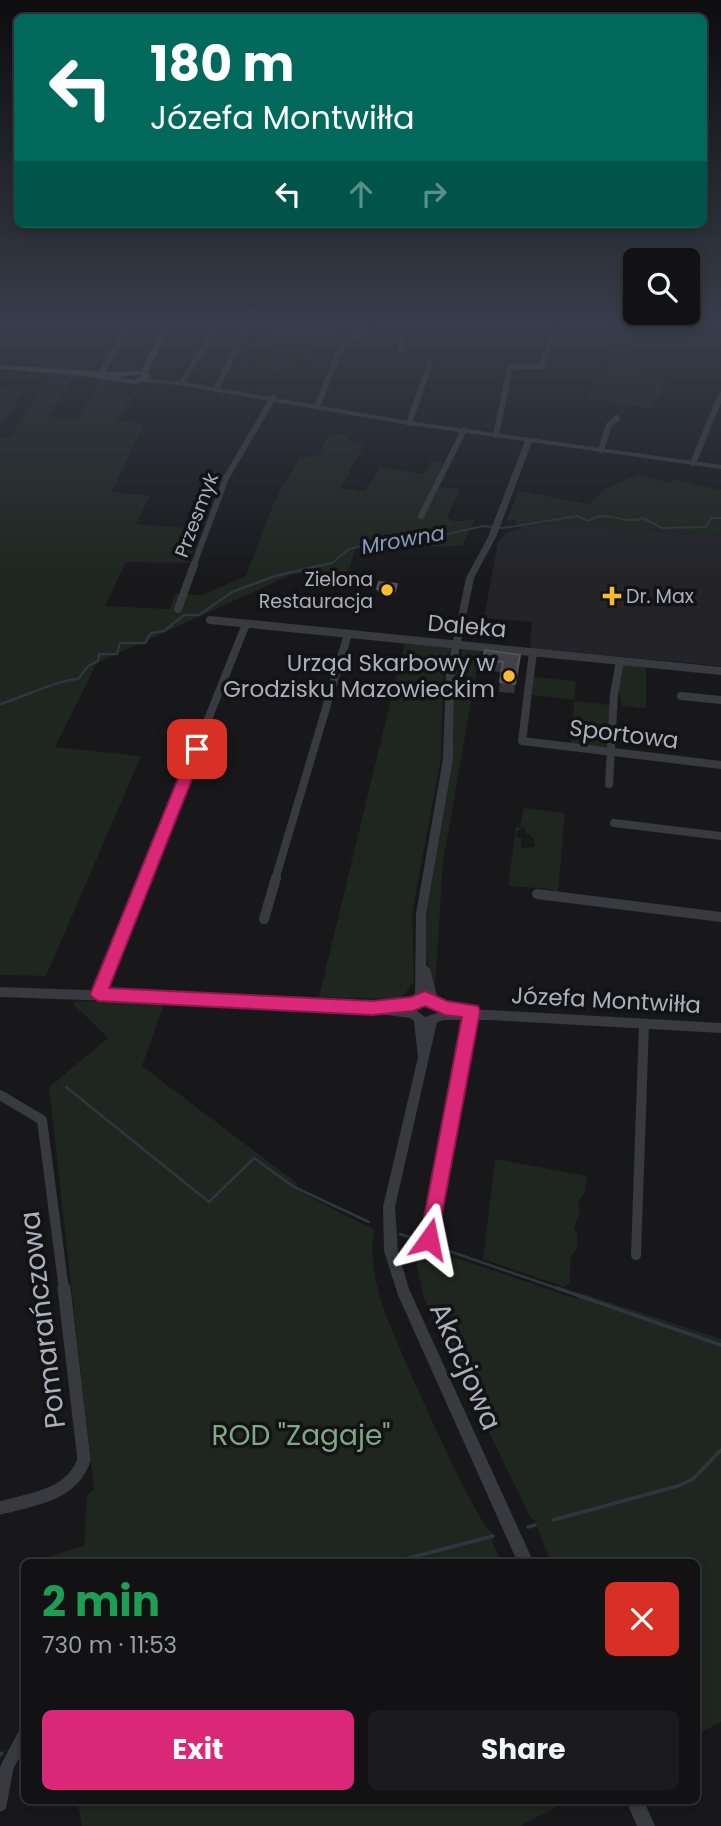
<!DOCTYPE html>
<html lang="en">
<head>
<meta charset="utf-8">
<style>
	body { margin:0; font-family:Poppins,sans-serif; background:#1b1b1d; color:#f1f3f6; height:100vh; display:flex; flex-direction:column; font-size:26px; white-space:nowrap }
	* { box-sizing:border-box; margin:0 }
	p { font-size:23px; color:#9c9ea0 }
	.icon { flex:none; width:38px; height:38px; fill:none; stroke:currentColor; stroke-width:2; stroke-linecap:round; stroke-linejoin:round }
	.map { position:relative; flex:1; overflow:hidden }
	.details { position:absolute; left:21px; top:1559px; width:679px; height:245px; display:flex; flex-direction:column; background:#121214; border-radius:10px; box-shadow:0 4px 10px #0003,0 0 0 2px #313234 }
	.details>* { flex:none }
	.hud { position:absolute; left:14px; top:14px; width:693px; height:214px; border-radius:10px; box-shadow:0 4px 10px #0003,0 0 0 2px #313234; background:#00695c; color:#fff; overflow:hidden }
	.buttons { position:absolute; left:623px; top:248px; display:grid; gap:14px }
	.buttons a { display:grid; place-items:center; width:77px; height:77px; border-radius:10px; background:#121214; box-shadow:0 4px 10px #0003,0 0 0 2px #313234; font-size:35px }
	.pin { position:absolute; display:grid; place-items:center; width:60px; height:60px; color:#fff; margin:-30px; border-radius:14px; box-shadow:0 4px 10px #0006 }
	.me { position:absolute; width:77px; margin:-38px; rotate:12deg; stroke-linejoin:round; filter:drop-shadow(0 0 5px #0008) }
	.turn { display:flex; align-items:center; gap:24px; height:147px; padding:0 21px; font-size:32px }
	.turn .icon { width:91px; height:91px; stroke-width:2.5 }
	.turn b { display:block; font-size:49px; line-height:60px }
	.lanes { display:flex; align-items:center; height:66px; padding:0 21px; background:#0003; justify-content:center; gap:35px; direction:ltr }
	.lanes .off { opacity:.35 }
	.round { display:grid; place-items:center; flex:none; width:74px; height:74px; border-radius:10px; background:#1b1b1d }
	.head { display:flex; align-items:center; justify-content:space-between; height:119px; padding:0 21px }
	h1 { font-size:42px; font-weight:700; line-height:52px; color:#1e9e55 }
	.button { display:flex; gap:14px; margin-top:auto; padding:14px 21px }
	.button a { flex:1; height:80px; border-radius:10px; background:#db2777; color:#fff; font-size:28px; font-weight:700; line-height:80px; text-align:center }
	.button a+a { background:#1b1b1d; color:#f1f3f6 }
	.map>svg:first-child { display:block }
</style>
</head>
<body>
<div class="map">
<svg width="721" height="1826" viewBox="0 0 721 1826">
	<rect width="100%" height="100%" fill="#18181b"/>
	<!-- built -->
	<path fill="#242428" d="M541,523L721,536V666L530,648L532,622L484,618L498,542L506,533Z"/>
	<!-- green -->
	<path fill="#1e261f" d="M276,327H346C326,345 300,371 271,371L273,366L258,365Z
		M613,342L651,346L644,375L669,377L652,409L588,398L596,373H604Z
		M51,374L74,376L49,418L77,419L102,379L127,388L126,397L137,389L156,386L136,393L116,421L144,424L112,492L150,496L136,524L201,529L189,563L126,562L105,606L170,609L175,594L202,595L246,576L274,502L300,457H317L330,433L349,435L347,439L363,446L341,488L365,491L380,467L423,474L431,461L444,462L433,487L460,489L447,517L452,521L475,520L462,546L355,548L349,571L293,574L97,663L55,747L141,756L46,976L0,975V437H11Z
		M0,388L25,390L0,426Z
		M637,475L672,483L673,479L721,490V536L541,523L521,529L514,520L506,521L519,491L589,504L605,489Z
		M405,641L451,648L443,680L441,758L412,913L414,981L401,999L319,997Z
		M463,649L480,651L443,862L435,986H432L424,945L427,905L454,738L453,678Z
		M627,664L646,668V708L622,706L618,689L621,665Z
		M534,677L576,681L574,700L532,695Z
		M574,701L610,705L608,746L603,748L571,743Z
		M524,808L565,813L558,893L551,889L508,886L516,826L522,829L517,831L516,837L521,839V848L535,847L534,839L525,832L526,828L520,827Z
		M75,1001L164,1004L142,1066L298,1184L296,1190L375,1230C369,1251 375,1283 382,1304C392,1335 476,1524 493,1534V1544L502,1563H27L84,1546L87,1494L94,1490L49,1087L108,1038L74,1005Z
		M495,1159L587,1176L585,1193L578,1201L580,1211L574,1228L577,1234V1249L571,1256L570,1282L565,1287L483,1259Z
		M433,1250L577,1299L578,1292L721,1339V1722L697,1734L696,1563H551L535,1521L531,1518L434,1320L424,1298L415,1257Z
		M77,1801H568L520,1826H82Z"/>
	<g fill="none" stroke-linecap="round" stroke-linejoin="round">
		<!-- stream-far2 -->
		<path stroke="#2d3740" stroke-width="2" d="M315,567L332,563L349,549L377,543L417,541L483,526L503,528L577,516L588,521C608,508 623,526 643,518L662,528L706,527L711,518H721"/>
		<!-- stream-far1 -->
		<path stroke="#2d3740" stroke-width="2.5" d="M0,704C27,696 51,682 78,679L88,666L98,661L99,654H117L120,643H145L151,633L164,631L184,615H199L232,592L275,576L322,565
			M66,1087L209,1202L254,1158L294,1187L369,1222
			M400,1234L422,1241
			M437,1247L562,1290"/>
		<!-- stream -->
		<path stroke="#2d3740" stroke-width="3.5" d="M557,1288L721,1345
			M553,1520L678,1486L693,1479L721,1450
			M528,1527L535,1525
			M390,1563L493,1536
			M0,1755L2,1753"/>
		<!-- minor-far3 -->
		<path stroke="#393a40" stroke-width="6" d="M446,333L448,327
			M400,350L408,327
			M101,373L127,327
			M182,383L216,327
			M216,389L248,327
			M317,407L338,354L346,343L376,327
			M409,423L430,363
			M496,435L510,367L542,366L555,327
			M601,450L609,425L617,418
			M693,463L721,395
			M421,516L464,430
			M193,567L226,478L273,398"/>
		<!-- minor-far2 -->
		<path stroke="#393a40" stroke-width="8" d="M178,609L194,565
			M210,620L721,671
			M533,652L522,741L721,765
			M681,696L721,700
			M609,784L614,694L620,661
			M614,823L721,836
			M144,880L246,624
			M275,880L348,634"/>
		<!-- minor-far1 -->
		<path stroke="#393a40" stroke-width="10" d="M537,894L721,917
			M264,919L276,878
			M98,994L144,878
			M0,1095L42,1120L64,1290
			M414,1253L427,1244L431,1232L472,1011
			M636,1255L644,1024"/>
		<!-- minor -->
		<path stroke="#393a40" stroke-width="13" d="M0,1508C33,1499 71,1496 84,1460L64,1288
			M0,1805L7,1767L24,1735"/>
		<!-- tertiary -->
		<path fill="#393a40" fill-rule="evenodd" d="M144,379L178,381L409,421L721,465V469L532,442L496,537L474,578L454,675L453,759L426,914V965L430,969L438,1000L460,1005L462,1008L460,1010H490L721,1023V1033L490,1020H445L437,1022L395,1207L398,1251L409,1289L534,1563H518L398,1295L384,1251L383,1207L418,1057L414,1021L410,1018L372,1013L256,1006L0,997V987L256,996L388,1006L389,1002C398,999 407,1002 415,998L416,914L443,759L446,675L466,578L488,537L525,441L409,425L178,385L142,382L141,381ZM425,1003L435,1009L443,1011L425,1017L417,1011L409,1009Z
			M626,1801H644L655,1826H637Z"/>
		<!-- secondary -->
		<path fill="#474950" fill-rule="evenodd" d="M163,327H169L148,373L152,377L135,384L74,375L0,369V365L108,372L141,371ZM139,375L143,376L134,380L117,377Z"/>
	</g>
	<!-- wall -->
	<path fill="#343439" d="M397,584L395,594L377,592V589Z
		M520,655L514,693L499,692L501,672L482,670L483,660Z"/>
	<!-- building -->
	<path fill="#414147" stroke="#515359" stroke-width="2" d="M379,582L397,584L395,591L377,589Z
		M485,650L520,655L515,684L500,682L503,662L483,660Z"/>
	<!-- sky -->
	<linearGradient id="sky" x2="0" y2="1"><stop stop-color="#0d0d0f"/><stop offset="0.56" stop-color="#373d4a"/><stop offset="1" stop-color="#373d4a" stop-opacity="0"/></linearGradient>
	<rect width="721" height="582" fill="url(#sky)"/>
	<!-- route -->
	<path fill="#db2777" stroke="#8e194d" stroke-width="2" d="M197,744L204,749L109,988L372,1001L411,997L425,991L447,1001L478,1006L480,1011L436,1246L429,1249L422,1246L420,1239L462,1017L445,1015L425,1006L413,1011L372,1015L98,1001L90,995L190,749Z"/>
	<!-- markers -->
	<g fill="#fbba30" stroke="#131316" stroke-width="2.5">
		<circle cx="387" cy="590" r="7"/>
		<path d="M608.5 585.5h7v7h7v7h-7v7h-7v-7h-7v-7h7z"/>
		<circle cx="509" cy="676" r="7"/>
	</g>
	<g text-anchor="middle" stroke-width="7" stroke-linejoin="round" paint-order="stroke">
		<!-- far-street labels -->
		<g font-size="19" fill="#aaafbb" stroke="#131316">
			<text transform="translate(196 515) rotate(-69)" y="7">Przesmyk</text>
		</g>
		<!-- far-poi labels -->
		<g font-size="19" fill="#aaafbb" stroke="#131316" text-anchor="end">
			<text x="373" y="586">Zielona<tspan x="373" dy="22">Restauracja</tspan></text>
			<text x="626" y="603" text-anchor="start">Dr. Max</text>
		</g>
		<!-- far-water labels -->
		<g font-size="21" font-style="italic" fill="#809cb7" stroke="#131316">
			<text transform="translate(403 540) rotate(-10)" y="7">Mrowna</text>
		</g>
		<!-- street labels -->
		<g font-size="23" fill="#aaafbb" stroke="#131316">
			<text transform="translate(467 626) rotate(5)" y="8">Daleka</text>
			<text transform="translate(624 734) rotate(7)" y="8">Sportowa</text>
			<text transform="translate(606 1000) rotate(3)" y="8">Józefa Montwiłła</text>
		</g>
		<!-- poi labels -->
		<g font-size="23" fill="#aaafbb" stroke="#131316" text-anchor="end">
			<text x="495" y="671">Urząd Skarbowy w<tspan x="495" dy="26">Grodzisku Mazowieckim</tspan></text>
		</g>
		<!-- near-street labels -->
		<g font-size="28" fill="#aaafbb" stroke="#131316">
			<text transform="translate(42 1320) rotate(-97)" y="10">Pomarańczowa</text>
			<text transform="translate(466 1366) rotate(66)" y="10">Akacjowa</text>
		</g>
		<!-- near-park labels -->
		<g font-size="28" fill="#80a783" stroke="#131316">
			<text x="301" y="1445">ROD "Zagaje"</text>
		</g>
	</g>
</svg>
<div class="buttons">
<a><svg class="icon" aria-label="search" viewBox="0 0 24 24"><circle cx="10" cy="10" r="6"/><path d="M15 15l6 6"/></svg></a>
</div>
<div class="pin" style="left:197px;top:749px;background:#d93025"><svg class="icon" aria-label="arrive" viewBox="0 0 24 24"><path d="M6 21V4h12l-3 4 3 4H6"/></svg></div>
<svg class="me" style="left:429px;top:1239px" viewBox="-20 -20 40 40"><path d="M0-17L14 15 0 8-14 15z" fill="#db2777" stroke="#fff" stroke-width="4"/></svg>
<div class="hud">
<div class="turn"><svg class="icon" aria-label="left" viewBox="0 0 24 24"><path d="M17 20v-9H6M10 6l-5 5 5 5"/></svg><div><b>180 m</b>Józefa Montwiłła</div></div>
<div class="lanes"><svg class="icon" aria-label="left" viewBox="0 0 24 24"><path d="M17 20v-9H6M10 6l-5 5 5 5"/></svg><svg class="icon off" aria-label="ahead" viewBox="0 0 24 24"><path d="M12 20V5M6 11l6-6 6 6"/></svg><svg class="icon off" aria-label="right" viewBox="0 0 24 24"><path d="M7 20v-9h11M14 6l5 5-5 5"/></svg></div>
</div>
<section class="details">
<div class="head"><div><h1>2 min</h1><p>730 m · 11:53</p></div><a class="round" style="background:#d93025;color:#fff"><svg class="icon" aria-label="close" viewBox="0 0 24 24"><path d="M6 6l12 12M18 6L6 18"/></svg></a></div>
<div class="button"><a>Exit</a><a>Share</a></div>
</section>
</div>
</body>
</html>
